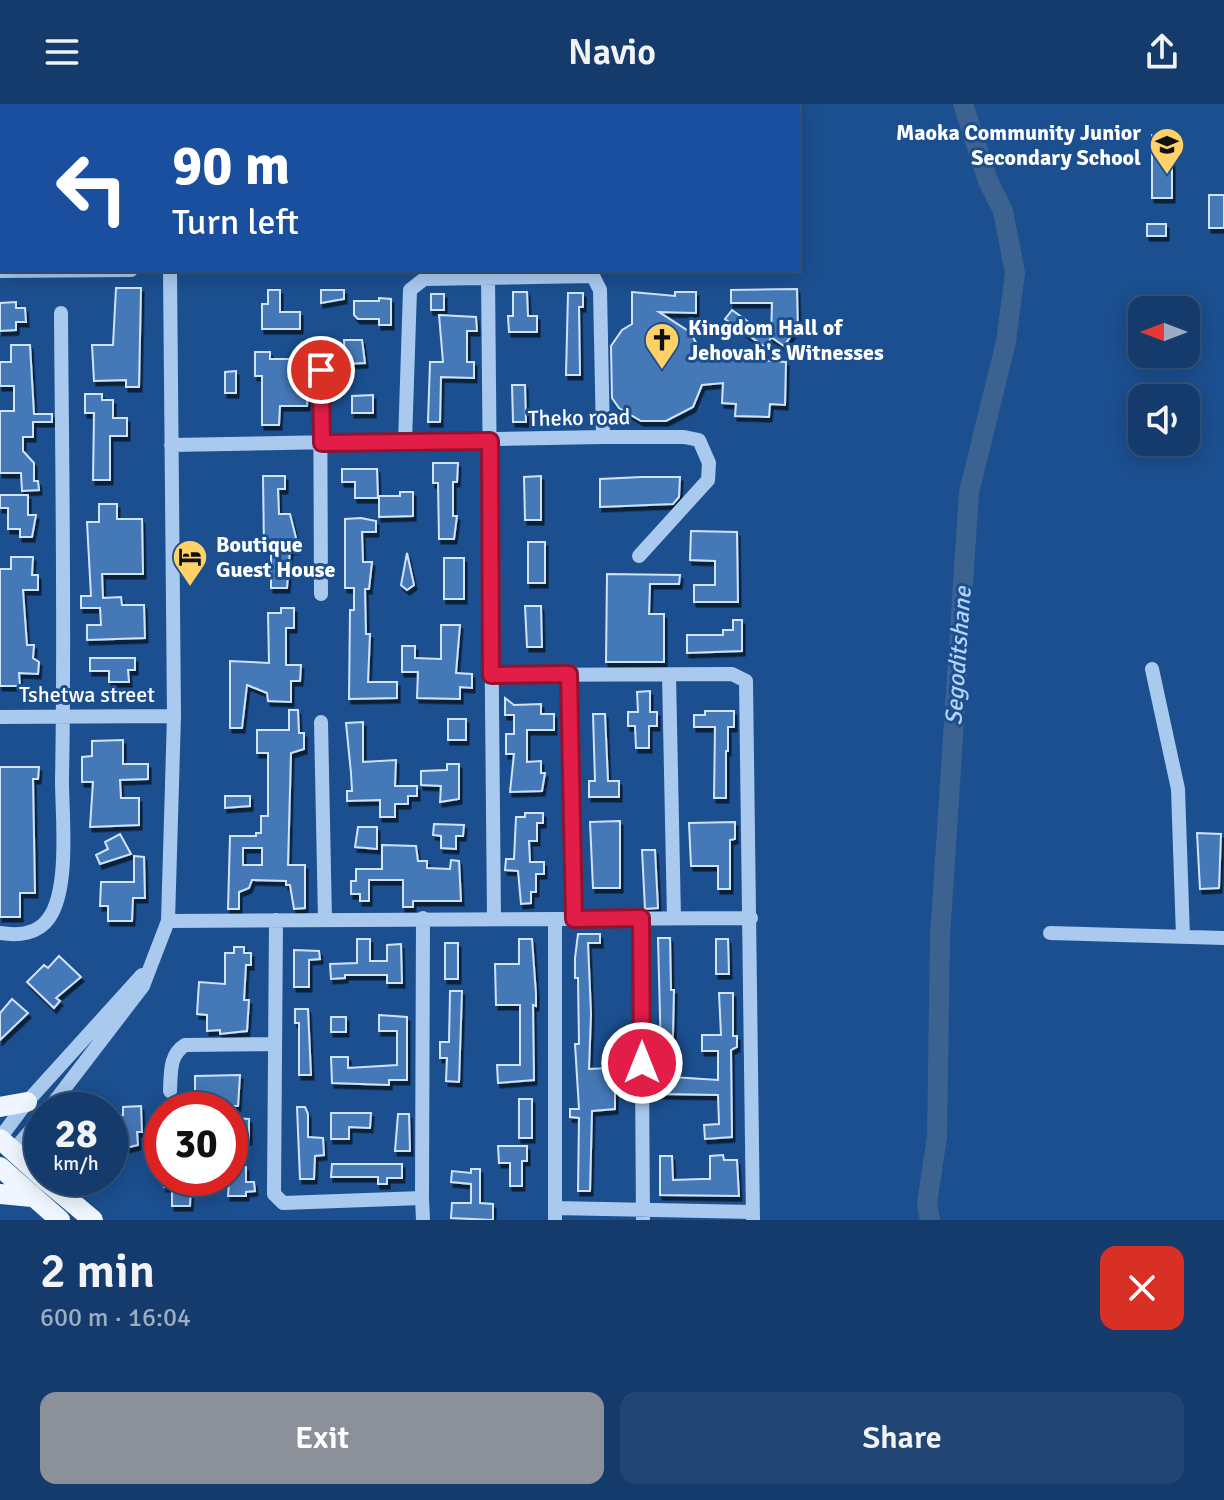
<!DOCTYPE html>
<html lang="en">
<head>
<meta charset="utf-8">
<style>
	body { margin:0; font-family:Signika,sans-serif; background:#214673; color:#f1f3f6; height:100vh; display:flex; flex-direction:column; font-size:30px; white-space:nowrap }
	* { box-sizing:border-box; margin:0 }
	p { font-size:26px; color:#9dadc1 }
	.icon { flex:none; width:44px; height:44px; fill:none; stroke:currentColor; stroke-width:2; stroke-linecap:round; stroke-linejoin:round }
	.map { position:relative; height:1116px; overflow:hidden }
	.side { display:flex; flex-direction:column; background:#143b6b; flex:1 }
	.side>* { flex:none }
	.banner { position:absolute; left:0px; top:0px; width:800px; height:168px; box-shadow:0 4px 20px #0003,0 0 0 2px #33557e; background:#1a4fa0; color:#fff; overflow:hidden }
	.needle { width:52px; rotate:270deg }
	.fabs { position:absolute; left:1128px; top:192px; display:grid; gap:16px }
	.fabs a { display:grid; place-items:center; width:72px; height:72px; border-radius:16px; background:#143b6b; box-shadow:0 4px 20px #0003,0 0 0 2px #33557e; font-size:40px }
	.speed { position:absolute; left:24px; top:988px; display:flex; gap:16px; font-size:40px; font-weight:700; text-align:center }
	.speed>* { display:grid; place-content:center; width:104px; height:104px; border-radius:50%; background:#143b6b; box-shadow:0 4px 20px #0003,0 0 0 2px #33557e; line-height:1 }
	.speed small { font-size:20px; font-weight:400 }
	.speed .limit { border:12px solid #d22; background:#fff; color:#111 }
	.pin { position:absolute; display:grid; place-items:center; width:68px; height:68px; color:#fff; margin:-34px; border:4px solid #fff; border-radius:50%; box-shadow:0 2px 8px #0007 }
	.me { position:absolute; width:88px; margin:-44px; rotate:0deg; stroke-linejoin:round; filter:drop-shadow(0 0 6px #0008) }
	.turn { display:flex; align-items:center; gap:28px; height:168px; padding:0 40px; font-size:36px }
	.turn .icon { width:104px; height:104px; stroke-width:2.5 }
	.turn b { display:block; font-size:56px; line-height:68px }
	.round { display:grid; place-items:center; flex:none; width:84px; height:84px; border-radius:16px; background:#214673 }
	.headline { display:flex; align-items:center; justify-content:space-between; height:136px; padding:0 40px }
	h1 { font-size:48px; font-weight:600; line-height:60px }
	.cta { display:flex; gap:16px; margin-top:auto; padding:16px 40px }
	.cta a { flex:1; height:92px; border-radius:16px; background:#8c9099; color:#fff; font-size:32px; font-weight:600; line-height:92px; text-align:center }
	.cta a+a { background:#214673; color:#f1f3f6 }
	header { display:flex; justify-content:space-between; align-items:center; height:104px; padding:0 40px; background:#143b6b; font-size:36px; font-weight:600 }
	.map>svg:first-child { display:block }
</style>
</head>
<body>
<header><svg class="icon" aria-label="menu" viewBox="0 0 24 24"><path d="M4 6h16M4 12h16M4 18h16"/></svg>Navio<svg class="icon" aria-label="share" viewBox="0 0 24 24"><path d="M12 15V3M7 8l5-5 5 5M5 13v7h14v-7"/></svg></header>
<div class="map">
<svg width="1224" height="1116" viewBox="0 0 1224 1116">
	<defs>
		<filter id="shadow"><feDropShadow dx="2.5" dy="4.5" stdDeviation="0" flood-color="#0009"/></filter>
	</defs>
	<rect width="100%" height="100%" fill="#1b4f8f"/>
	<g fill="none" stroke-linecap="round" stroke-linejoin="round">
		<!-- river -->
		<path stroke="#3c6290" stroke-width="20" d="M930,1116L927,1099L937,1033L940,833L969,388L1006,238L1015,169L1003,107L988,77L963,0"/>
	</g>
	<!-- building -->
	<path fill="#4478b7" stroke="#cfe3fa" stroke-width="2" fill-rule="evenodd" filter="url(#shadow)" d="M1152,31H1172V94H1152Z
		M1209,91H1224V124H1209Z
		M1147,120H1166V132H1147Z
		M116,184H141L139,283H126V276L94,277L92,241H113Z
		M797,185L798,228L793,229L784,242L771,233L772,199H731V186Z
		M268,186H280V208H300V225H262V200H268Z
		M321,186H344V195L321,199Z
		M513,188H527L528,212H537V228H509L508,212H513Z
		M632,188L675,192V188H696V209L659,208L690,228L704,253L786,258L785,301L770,300L769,313L735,312L736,300L722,299L723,279L702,281L693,303L666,317H641L619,304L612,294L611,242L622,226L632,220Z
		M568,189H583V203H579L580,271H566Z
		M431,190H444V206H431Z
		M379,194L391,195V221H379V215H358L354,211V197H379Z
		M16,198V204H25L26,218H16V226L0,227V199Z
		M732,206L771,234L765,243L725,215Z
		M439,211L476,213L477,227H467V258H474V274L441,273L440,318H428L430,258H443Z
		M344,236H362L365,259L345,260Z
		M11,241H30L34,310H52V318H33V333H23V347L34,359V377H38L39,386L22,387L21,369H0V307H14V282H0V258H11Z
		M255,248H270V255H300V286H308L307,302H280L279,321H262V272H255Z
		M236,267V289H225V268Z
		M512,281H525L526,318H513Z
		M85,290H102V296H113V314H127V332H110V376H93L94,309H85Z
		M373,291V309H352V292Z
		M433,359H458L457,378H453V412H457L454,435H439L438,379H433Z
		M342,365H377L378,394H355V378H342Z
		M263,372H285V385H278L279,410H290L296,434V446H290L287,484H271V445H264Z
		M541,372V416H525L524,373Z
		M641,373H680L679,393L673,400L600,403V375Z
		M400,388H413V412L379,413V392H400Z
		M0,391H28V411H36L32,433H20V425H8V404H0Z
		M99,400H117V415H142L143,470H102L103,494L121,493L122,501H144L145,534L87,536V521H101L100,504H81V492H91L87,418H99Z
		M361,414L376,417V428H362L363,458H372L369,485H365L366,530H370L368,578H397V594L349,595L350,506H354V484H345V415Z
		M691,427L737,428L738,498H694V481H715V457L690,456Z
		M528,438H545V479H528Z
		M407,449L414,481L407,486L401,481Z
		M11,453H33L32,471H38V486H23L27,541H34L33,554L39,558L38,570L19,569L20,582H0V465H11Z
		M444,454H464V495H444Z
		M607,470L680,471L679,480H650L649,510H664V558H606Z
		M525,502H541L542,543H527Z
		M281,504H294V524H286V561H301L300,577H291V598L268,597L267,589L247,581L242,624H230V557L269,559L268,509H281Z
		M733,516H742V547L687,549V531H723V526H733Z
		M441,521H460L456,569L472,570V584L460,583V595L417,594L418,568H402V542H415V554L441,555Z
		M90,554H135V566H128L129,578H109V567H90Z
		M650,587V608H657V622H649V644H636L635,622H628V608H638L637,588Z
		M505,594L514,601L541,600V610H554V626H527V658L541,657V669H545L542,687L510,688L514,650H506V630H514V611H505Z
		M289,606H298L299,629H304V645L291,649L288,761H305V804L294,805L290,781H286V777L252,776L249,784L239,788V805H228L230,732H256V729H261V712H268V649H257V626H289ZM243,744H262V761H243Z
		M705,607H734V623H728V647H726V694H714L715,623H694V611H705Z
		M593,610H605L608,677H619V693H589V677H595Z
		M448,615H466V636H448Z
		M363,618V658L396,656L395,682H417V692H408V700H395V713H380V696L347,697V687H352L351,669L346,619Z
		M123,636V660H148V675L120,676L121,694H139V721L90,723L93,678H82V653L92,652V637Z
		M447,660H459V695L440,698L441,682L421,681V667L447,666Z
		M0,663H39L38,675H33L35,789H20V813H0Z
		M225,692H250V702L225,704Z
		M525,709H543V719H537V737H529L530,758H544V770H536V788H531V799L521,800L518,767L505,766L506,755H514L516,713H525Z
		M620,717V784H593L590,718Z
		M735,718V735L730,736V785H718V762H691L689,719Z
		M434,720L464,721L463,732H456V745L441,744V732L433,731Z
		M358,723H377V745L355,743Z
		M1197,729L1221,730L1219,784L1200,785Z
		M120,730L131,750L100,760L96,751L108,745L105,738Z
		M382,741L416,742L418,757H427V764L450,765L451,756L459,757L461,797H413V803H403V776H369V797H360V790H351V777H356V765H382Z
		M642,746H655L658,804L645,805Z
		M134,752L144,753L145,794H133L132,817H108V802H100L101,778H134Z
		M578,830H600V839H588L591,910L589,965L629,963V973H619V984H615V1005L592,1007L590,1087H578L579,1014L570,1013V1005H579L575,940H579L578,874H575V854Z
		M658,834H670L671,886H674L672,973L718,976V947H702V931H721L719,889H733V932H737V943L731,946L732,1033L705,1035L704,1021L719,1020L718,991L662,990Z
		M357,835H370V857H387V841L401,840L402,879H387V871H345V874L331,875L330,860L357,859Z
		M519,835H532L536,890V902L533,901L534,976L498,979L497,961H520V901H496L495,860H519Z
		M716,835H728L729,870H716Z
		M445,839H458V875H445Z
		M234,843H244V849H251V861H246L244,896H249L247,927L220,930V926L207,927V911L197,910L199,878L225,880V849H234Z
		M294,846L319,847L320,855L309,856V883H294Z
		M59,852L81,873L56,894L60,897L54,904L27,878L44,861L48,864Z
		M450,887H462L459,978L446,977L447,954H440V938H449Z
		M12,895L28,909L0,936V909Z
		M295,905H308L311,971H299V919H295Z
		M379,911L407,913V976H389V981L332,979L331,953H348V964L397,961V927H379Z
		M331,913H346V928H331Z
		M240,971L238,1002H195V972Z
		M519,995H532V1034H519Z
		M141,1002L142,1028H137L138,1041L110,1048V1021H115L114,1012L123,1011V1003Z
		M297,1003H305L308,1010V1033L323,1034L324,1051L315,1052L314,1075H300Z
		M331,1009H371L370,1024L349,1023V1035H331Z
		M398,1010H409L410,1047H395Z
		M233,1014L249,1015V1036L232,1035Z
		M498,1042H527V1057H522V1082H510V1059H499Z
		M723,1051L724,1056H737L739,1092L660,1091V1052H672L673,1076L702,1075H710V1052Z
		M332,1060H402V1074H387V1080H378V1073H331Z
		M246,1063V1078H254L255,1087L246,1088V1092H228L230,1064Z
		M471,1065H480V1099L493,1100V1116L451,1114L452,1099H471V1080L451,1078L452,1067L471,1069Z
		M164,1074L191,1075L190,1102H172V1083H164Z"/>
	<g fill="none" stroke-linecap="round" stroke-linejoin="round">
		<!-- minor -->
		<path stroke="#a9c9ee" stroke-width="14" d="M168,0V2
			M279,0V2
			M556,0V2
			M401,2V0
			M0,90H2
			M0,167L131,166
			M488,171L494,814
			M320,241L321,490
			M405,338L410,186L424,175L593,172L600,186L603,333
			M171,341L603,333H684L699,336L709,359L708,376L639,452
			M1152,565L1178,685L1183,833
			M569,570L574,815
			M491,571L732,570L746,577L753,1116
			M669,571L674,814
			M0,613L174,612
			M321,618L325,816
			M641,814L643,1116
			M555,815V1116
			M276,816L274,1090L283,1099L422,1094L423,814
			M168,817L751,814
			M0,829C18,832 38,830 49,814C70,784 62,712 62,676C65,520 62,365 61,209
			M1050,829L1224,834
			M170,987C171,969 169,951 185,941L275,940
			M48,1006L143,882L168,817L174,612L170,166
			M0,1034L27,998L142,871
			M13,1047L42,1013
			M422,1094L423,1116
			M555,1104L753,1108"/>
		<!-- major -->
		<path stroke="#f0f6ff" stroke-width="20" d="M0,1003L27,998
			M42,1025V1060
			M0,1035L42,1073
			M0,1063L60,1116
			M43,1074L93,1116
			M0,1090L32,1093"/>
	</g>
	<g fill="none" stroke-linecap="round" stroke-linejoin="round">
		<defs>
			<path id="route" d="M321,266L322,339L490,337L491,571L569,570L574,815L641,814L642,959"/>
		</defs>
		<!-- route casing -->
		<use href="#route" stroke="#92132f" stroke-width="20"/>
		<!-- route -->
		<use href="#route" stroke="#e11d48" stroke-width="14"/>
	</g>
	<!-- icons -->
	<defs>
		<symbol id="school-pin" viewBox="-11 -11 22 30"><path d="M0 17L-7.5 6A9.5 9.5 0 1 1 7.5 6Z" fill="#ffd166" stroke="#1b4f8f"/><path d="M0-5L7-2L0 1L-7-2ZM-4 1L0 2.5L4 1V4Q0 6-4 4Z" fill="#111"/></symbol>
		<symbol id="church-pin" viewBox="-11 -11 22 30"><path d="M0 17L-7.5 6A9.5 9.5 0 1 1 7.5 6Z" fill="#ffd166" stroke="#1b4f8f"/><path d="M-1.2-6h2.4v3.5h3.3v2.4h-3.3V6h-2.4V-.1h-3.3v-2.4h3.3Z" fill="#111"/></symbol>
		<symbol id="hotel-pin" viewBox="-11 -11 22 30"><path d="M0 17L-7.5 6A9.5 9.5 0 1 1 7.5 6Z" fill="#ffd166" stroke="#1b4f8f"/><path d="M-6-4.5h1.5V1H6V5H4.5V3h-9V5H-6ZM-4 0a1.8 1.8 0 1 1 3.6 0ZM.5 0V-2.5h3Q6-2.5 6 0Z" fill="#111"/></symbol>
	</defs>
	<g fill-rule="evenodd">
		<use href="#school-pin" x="1147" y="21" width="40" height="54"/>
		<use href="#church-pin" x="642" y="216" width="40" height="54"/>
		<use href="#hotel-pin" x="170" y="433" width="40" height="54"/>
	</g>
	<g text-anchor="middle" stroke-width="6" stroke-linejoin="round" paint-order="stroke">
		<!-- poi labels -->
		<g font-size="22" font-weight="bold" fill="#fff" stroke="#1b4f8f" text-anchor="start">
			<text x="1141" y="36" text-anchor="end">Maoka Community Junior<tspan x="1141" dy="25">Secondary School</tspan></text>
			<text x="688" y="231">Kingdom Hall of<tspan x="688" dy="25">Jehovah's Witnesses</tspan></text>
			<text x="216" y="448">Boutique<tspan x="216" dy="25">Guest House</tspan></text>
		</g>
		<!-- street labels -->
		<g font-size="22" fill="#fff" stroke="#1b4f8f">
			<text transform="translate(579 313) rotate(-1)" y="8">Theko road</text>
			<text x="87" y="598">Tshetwa street</text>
		</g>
		<!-- water labels -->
		<g font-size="24" font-style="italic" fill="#b5d3f5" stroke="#1b4f8f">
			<text transform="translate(958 552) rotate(-86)" y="8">Segoditshane</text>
		</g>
	</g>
</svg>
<div class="fabs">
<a><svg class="needle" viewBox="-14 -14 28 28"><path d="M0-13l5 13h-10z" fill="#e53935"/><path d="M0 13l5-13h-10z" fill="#9dadc1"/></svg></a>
<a><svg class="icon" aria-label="sound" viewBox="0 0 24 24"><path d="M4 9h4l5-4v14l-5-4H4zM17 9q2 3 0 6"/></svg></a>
</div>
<div class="speed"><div>28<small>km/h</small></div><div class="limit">30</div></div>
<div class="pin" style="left:321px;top:266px;background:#d93025"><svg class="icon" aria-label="arrive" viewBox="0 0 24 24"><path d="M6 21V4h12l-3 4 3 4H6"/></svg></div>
<svg class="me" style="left:642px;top:959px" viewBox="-20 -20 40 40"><circle r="17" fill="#e11d48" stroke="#fff" stroke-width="3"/><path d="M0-11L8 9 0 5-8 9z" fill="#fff"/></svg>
<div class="banner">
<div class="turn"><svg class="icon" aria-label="left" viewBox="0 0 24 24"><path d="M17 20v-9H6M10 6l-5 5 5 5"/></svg><div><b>90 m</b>Turn left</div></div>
</div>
</div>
<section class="side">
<div class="headline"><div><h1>2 min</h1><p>600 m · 16:04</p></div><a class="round" style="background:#d93025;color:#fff"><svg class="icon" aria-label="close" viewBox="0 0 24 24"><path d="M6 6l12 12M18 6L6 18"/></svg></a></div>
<div class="cta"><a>Exit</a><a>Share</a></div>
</section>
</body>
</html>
